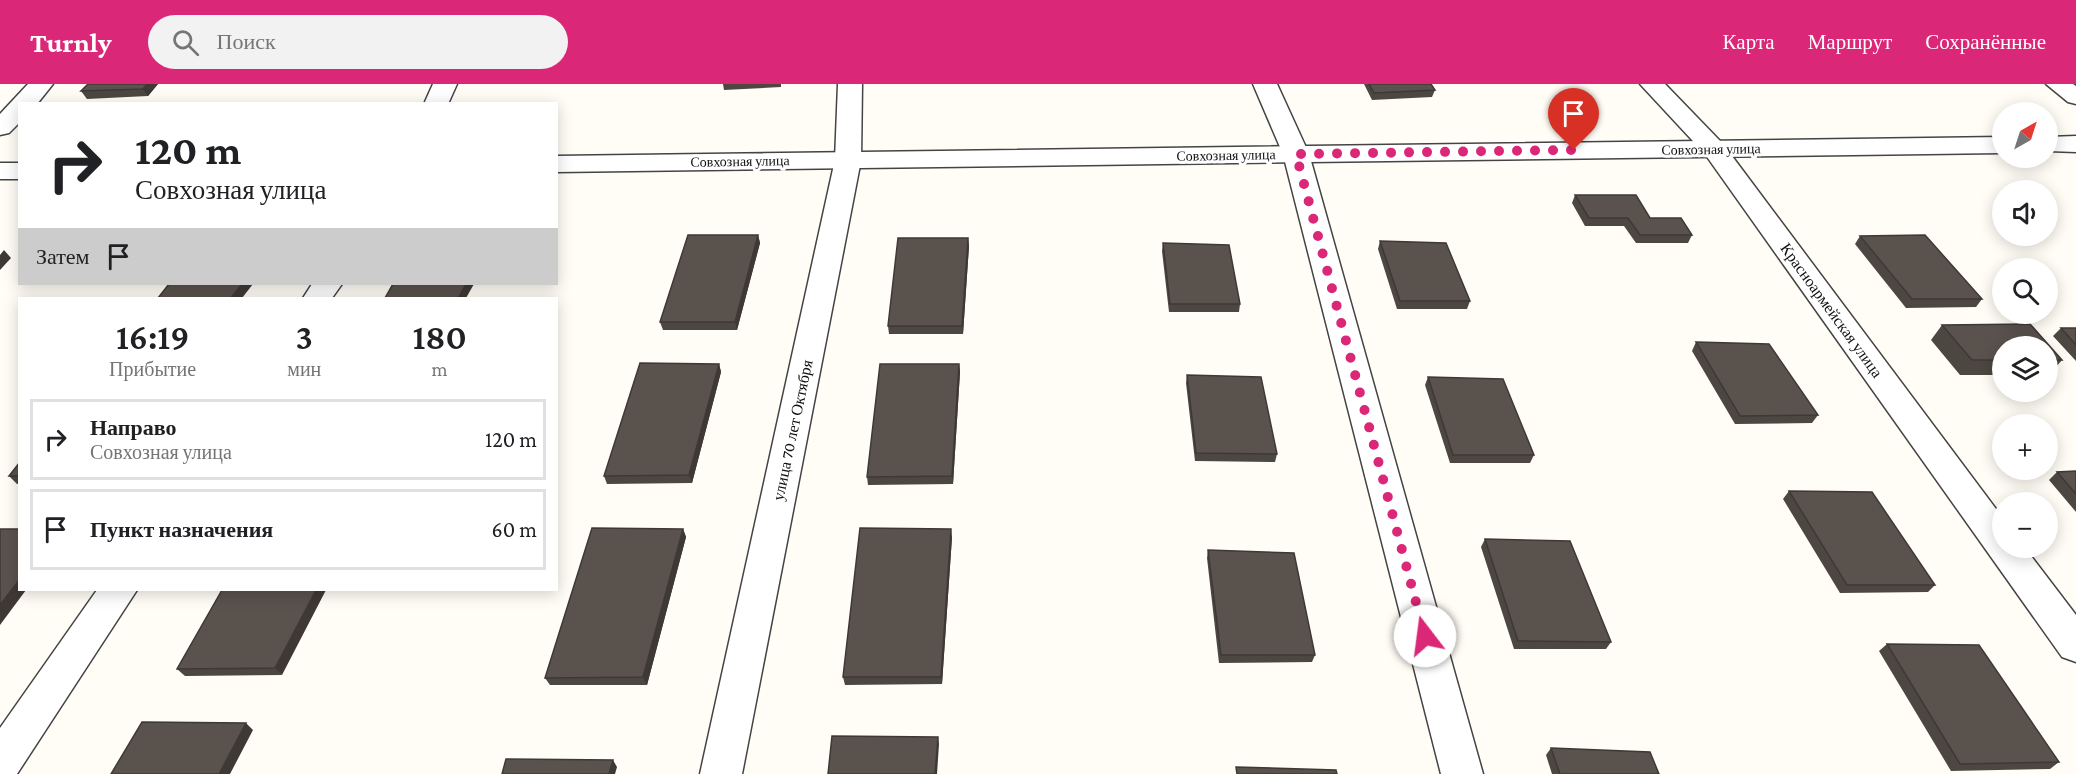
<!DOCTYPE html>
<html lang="ru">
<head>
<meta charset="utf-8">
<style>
	body { margin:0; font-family:"Crimson Pro",serif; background:#f2f2f2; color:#202124; height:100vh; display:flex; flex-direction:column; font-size:22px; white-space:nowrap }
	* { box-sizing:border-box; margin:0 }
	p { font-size:20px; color:#757577 }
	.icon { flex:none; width:33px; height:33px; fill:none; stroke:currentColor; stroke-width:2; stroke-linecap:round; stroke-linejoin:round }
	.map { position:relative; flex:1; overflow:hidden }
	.details { position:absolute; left:18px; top:213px; width:540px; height:294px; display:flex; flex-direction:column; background:#fff; border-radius:0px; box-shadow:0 3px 15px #0003 }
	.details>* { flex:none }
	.hud { position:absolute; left:18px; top:18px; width:540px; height:183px; border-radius:0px; box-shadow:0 3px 15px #0003; background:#fff; color:#202124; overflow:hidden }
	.needle { width:39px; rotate:39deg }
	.fabs { position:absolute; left:1992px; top:18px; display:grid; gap:12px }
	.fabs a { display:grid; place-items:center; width:66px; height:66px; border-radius:50%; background:#fff; box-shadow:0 3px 15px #0003; font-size:30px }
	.pin { position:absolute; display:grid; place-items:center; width:51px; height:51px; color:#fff; margin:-62px -26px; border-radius:50% 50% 50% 0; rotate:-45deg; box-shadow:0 0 6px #0007 }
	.pin .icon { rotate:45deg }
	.me { position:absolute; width:66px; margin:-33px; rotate:345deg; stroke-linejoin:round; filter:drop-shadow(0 0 4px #0008) }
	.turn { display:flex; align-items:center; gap:21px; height:126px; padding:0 18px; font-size:27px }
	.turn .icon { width:78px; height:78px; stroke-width:2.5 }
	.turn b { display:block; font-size:42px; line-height:51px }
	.then { display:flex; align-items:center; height:57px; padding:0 18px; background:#0003; gap:12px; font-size:22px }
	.eta { display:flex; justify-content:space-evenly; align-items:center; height:102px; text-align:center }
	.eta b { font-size:36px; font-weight:600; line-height:42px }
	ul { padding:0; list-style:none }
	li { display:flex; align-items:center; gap:18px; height:81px; margin:0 12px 9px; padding:0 6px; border:3px solid #e0e0e0; border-radius:0px }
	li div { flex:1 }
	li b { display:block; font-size:22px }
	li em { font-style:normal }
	header { display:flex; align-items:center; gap:36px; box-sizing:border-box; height:84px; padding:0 30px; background:#db2777; color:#fff }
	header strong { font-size:28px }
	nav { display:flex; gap:33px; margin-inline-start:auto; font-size:21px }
	.search { width:420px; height:54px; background:#f2f2f2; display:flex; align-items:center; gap:15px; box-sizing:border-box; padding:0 21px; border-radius:33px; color:#757577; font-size:22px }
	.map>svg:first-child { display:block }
</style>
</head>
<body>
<header>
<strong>Turnly</strong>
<div class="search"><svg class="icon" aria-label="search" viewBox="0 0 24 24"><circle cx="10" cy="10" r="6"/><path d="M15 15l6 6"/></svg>Поиск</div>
<nav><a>Карта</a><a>Маршрут</a><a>Сохранённые</a></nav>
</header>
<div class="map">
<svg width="2076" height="690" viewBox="0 0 2076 690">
	<rect width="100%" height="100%" fill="#fffdf5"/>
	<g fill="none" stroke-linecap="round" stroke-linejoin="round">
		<defs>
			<path id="minor" d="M28,0H53L37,20H20V38L9,49L0,51V30Z
				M433,0H457L448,20H424Z
				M838,0H862L861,76L742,690H700L835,76Z
				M1253,0H1277L1309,70L1483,690H1441L1283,70Z
				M1640,0H1665L1723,60L2002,433V464H2025L2076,531V578L2062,573L1705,70Z
				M2046,0H2073L2076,2V20L2068,18Z
				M312,200H342L332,214H303Z
				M97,506H137L17,690H0V644Z"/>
			<path id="tertiary" d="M2076,52V68L2048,67V53Z
				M2002,53V69L556,88V72Z
				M0,79H20V95H0Z"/>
		</defs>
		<!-- minor casing -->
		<use href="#minor" stroke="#444" stroke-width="3"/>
		<!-- tertiary casing -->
		<use href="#tertiary" stroke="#444" stroke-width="3"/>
		<!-- minor -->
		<use href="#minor" fill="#fff" fill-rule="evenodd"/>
		<!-- tertiary -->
		<use href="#tertiary" fill="#fff" fill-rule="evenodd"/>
	</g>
	<!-- wall -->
	<path fill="#4d4742" d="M158,0L148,12L87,15L81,7Z
		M723,0H781V3L724,6Z
		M1364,0H1431L1435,6L1432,13L1372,16Z
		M1575,111L1650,134L1692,151L1688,159H1636L1624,142H1585L1572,119Z
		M758,151L760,159L737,246H663L660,238Z
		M1860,152L1982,215L1976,223L1906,224L1855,160Z
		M968,154L969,162L963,250H889L888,242Z
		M1380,157L1470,217L1467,225H1397L1378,165Z
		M1163,159L1240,220L1239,228H1169L1162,167Z
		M2030,240L2062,276L2049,291H2048V262H2002V291H1960L1931,256L1942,241Z
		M2061,244H2076V277L2053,252Z
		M1696,258L1818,331L1812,339L1735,340L1692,267Z
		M719,280L721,288L692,399L607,400L604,392Z
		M959,280L960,288L953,400L868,401L867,393Z
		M1187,291L1277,370L1275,378L1195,377L1186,299Z
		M1428,293L1534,371L1530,379H1450L1425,301Z
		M20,378V400H17L9,392Z
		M2076,387V428L2049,396L2057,388Z
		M1789,407L1935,501L1928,508L1840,509L1783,415Z
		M683,445L686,453L647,601H550L545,594Z
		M952,453L942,600L845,601L843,593Z
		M1485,455L1611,558L1606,565H1514L1481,463Z
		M1208,466L1315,571L1312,578L1219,579L1207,474Z
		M222,506L282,591L185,592L177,585Z
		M1887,560L2059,678L2050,685L1951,687L1879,567Z
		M1551,664L1659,690H1552L1546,671Z"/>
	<!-- shaded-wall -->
	<path fill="#3f3936" d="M147,0H158L148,12L143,5Z
		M758,151L760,159L737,246L735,238Z
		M968,154L969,162L963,250L962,242Z
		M4,166L11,174L0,186V171Z
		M242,200H253L242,214H231Z
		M466,200H474L466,214H458Z
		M719,280L721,288L692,399L689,391Z
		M959,280L960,288L953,400L952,392Z
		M683,445L686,453L647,601L643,593Z
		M951,445L952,453L942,600L941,593Z
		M20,495V506H26L0,541V521Z
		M316,506H326L282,591L275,584Z
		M246,639L253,646L230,690H219Z
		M938,653L939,660L937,690H935Z
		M613,676L617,683L615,690H609Z"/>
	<!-- building -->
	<path fill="#5a524d" stroke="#3f3936" stroke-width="1.5" d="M88,0H147L143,5L81,7Z
		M1369,0H1431L1435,6L1374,9Z
		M1575,111H1636L1650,134H1681L1692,151H1640L1628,134H1589Z
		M688,151H758L735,238H660Z
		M1925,151L1982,215H1912L1860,152Z
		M898,154H968L962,242H888Z
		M1380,157L1446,159L1470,217H1400Z
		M1163,159L1229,161L1240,220H1170Z
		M169,200H242L231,214H158Z
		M393,200H466L458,214H385Z
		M2030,240L2062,276H2048V262H2002V276H1972L1942,241Z
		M2061,244H2076V261Z
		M1696,258L1769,260L1818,331L1740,332Z
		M640,279L719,280L689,391L604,392Z
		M880,280H959L952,392L867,393Z
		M1187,291L1261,293L1277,370L1196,369Z
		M1428,293L1503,295L1534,371H1453Z
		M20,378V392H9Z
		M2076,387V410L2057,388Z
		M1789,407L1872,408L1935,501H1847Z
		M592,444L683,445L643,593L545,594Z
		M860,444L951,445L941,593H843Z
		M0,445H20V495L0,521Z
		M1485,455L1570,457L1611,558L1518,557Z
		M1208,466L1294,469L1315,571H1221Z
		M222,506H316L275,584L177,585Z
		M1887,560L1979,561L2059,678L1960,680Z
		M142,638L246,639L219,690H111Z
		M832,652L938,653L935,690H828Z
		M1551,664L1650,668L1659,690H1560Z
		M506,675L613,676L609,690H502Z
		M1236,683L1336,686L1337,690H1237Z"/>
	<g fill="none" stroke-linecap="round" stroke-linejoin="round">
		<!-- route -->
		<path stroke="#db2777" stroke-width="10" stroke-dasharray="0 18" d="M1425,552L1296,70L1574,66"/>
	</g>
	<g text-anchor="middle" stroke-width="6" stroke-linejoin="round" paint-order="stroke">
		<!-- far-street labels -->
		<g font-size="14" fill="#111" stroke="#fff">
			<text transform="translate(1711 65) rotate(-1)" y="5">Совхозная улица</text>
			<text transform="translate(1226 71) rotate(-1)" y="5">Совхозная улица</text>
			<text transform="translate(740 77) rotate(-1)" y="5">Совхозная улица</text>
		</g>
		<!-- street labels -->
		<g font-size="16" fill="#111" stroke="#fff">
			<text transform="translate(1832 226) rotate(54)" y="6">Красноармейская улица</text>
			<text transform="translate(792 346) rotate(-78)" y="6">улица 70 лет Октября</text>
		</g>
	</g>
</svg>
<div class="fabs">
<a><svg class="needle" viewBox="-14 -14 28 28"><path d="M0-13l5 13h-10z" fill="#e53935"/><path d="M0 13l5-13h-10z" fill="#757577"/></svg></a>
<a><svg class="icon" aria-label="sound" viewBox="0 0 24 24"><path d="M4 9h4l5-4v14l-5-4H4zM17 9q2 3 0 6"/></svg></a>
<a><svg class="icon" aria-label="search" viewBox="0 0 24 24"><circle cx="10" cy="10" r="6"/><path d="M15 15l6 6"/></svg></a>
<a><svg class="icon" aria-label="layers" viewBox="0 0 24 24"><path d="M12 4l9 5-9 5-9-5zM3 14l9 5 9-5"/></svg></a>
<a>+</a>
<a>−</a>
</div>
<div class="pin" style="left:1574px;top:66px;background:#d93025"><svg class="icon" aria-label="arrive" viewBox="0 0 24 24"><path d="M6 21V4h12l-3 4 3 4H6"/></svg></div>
<svg class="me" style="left:1425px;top:552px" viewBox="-20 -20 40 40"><circle r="19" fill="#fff"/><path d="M0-13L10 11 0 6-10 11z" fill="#db2777"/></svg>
<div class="hud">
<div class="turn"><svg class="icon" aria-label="right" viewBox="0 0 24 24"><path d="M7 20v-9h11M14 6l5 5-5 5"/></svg><div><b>120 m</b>Совхозная улица</div></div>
<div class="then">Затем<svg class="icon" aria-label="arrive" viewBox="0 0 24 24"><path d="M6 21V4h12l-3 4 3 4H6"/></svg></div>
</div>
<section class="details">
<div class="eta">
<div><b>16:19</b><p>Прибытие</p></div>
<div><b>3</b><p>мин</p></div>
<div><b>180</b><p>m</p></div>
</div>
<ul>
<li><svg class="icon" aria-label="right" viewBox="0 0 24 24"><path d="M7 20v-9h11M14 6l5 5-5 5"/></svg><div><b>Направо</b><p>Совхозная улица</p></div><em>120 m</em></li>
<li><svg class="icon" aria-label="arrive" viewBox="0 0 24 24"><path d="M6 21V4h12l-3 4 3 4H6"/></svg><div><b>Пункт назначения</b></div><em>60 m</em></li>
</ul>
</section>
</div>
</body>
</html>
